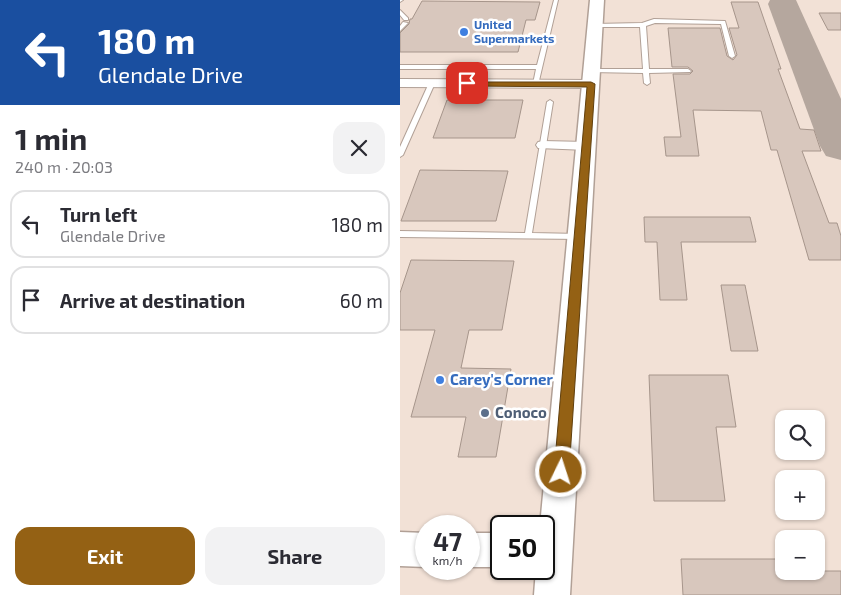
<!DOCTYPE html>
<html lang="en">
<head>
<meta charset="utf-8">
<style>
	body { margin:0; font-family:"Exo 2",sans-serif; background:#f2f2f3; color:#2b2b33; height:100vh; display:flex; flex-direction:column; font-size:19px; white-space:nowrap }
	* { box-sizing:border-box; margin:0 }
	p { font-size:16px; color:#7c7c81 }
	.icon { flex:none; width:28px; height:28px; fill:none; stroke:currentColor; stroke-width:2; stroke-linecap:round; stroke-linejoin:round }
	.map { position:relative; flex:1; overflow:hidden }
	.side { display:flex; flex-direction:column; background:#fff; width:400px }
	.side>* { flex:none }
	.guide { background:#1a4fa0; color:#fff; overflow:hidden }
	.tools { position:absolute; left:375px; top:410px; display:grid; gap:10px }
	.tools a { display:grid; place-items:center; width:50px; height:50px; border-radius:10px; background:#fff; box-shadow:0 1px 4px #0004; font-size:25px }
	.speed { position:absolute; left:15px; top:515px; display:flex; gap:10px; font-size:25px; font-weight:700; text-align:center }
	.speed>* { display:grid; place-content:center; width:65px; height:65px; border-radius:50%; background:#fff; box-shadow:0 1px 4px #0004; line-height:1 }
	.speed small { font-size:12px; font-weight:400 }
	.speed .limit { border:2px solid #111; border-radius:8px; background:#fff; color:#111 }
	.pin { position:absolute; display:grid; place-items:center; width:42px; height:42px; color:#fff; margin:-21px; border-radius:10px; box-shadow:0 2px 8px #0006 }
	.me { position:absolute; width:55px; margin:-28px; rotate:4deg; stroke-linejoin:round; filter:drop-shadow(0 0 4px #0008) }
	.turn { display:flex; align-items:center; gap:18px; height:105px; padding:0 15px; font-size:22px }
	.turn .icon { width:65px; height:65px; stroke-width:2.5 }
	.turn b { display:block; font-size:35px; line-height:42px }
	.round { display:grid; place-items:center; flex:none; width:52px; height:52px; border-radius:15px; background:#f2f2f3 }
	.head { display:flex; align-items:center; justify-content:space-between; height:85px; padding:0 15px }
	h1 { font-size:30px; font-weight:700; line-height:38px }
	.button { display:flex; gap:10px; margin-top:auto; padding:10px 15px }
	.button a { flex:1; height:58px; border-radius:15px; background:#946114; color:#fff; font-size:20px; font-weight:700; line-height:58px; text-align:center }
	.button a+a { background:#f2f2f3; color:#2b2b33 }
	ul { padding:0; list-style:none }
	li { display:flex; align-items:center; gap:15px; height:68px; margin:0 10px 8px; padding:0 5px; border:2px solid #e1e1e2; border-radius:15px }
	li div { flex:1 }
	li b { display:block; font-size:19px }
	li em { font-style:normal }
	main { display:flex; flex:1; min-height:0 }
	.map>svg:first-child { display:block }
</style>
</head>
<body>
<main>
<section class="side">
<div class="guide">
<div class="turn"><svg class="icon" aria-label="left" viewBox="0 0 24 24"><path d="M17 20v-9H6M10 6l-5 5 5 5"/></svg><div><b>180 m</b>Glendale Drive</div></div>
</div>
<div class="head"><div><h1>1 min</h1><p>240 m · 20:03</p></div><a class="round"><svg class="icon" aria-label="close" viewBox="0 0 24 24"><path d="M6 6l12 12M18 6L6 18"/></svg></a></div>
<ul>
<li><svg class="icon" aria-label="left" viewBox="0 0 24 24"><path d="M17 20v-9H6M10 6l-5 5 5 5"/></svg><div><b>Turn left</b><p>Glendale Drive</p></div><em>180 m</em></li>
<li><svg class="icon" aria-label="arrive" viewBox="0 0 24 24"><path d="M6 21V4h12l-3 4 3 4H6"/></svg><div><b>Arrive at destination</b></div><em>60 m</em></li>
</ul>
<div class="button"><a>Exit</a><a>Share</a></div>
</section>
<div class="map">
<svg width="441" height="595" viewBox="0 0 441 595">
	<rect width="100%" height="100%" fill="#f2e1d6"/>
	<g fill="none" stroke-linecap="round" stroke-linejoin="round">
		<!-- taxiway -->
		<path fill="#b5a79e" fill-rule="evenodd" d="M370,0H396L441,99V160L426,156L420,146L368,4Z"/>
	</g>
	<!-- building -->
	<path fill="#d8c7bd" stroke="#a6958b" d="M22,1L140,2L135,20H126L118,52H0V33L9,24L10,19H12Z
		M331,2H358L381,69H378L400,129L414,130L421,151H402L429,223H437L441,236V260H409L377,150H371L361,111L293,110L299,156H266L264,137H281L273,74H290L293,71L288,67H272L268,28H320L327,56L333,60L337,55L329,28H339Z
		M419,13H441V30H428Z
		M47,100H123L115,138H33Z
		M20,170L108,171L96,221H1Z
		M244,217H350L356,242H281L287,300H260L257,242H245Z
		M11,260L114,261L102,330H69L61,368L111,369L96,457H58L66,417H11L35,330H0V293Z
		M321,285H345L358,351H331Z
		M249,375H328L336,427H316L325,501H254Z
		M281,559H384V571H441V595H283Z"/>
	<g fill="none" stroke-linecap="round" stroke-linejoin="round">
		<defs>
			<path id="lane" d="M0,0H3L0,2Z
				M154,0H158L138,85L133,84L136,69H0V65H137Z
				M0,10L8,18V20H4L0,15Z
				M254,19L325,21L335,56L332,58L329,56L321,24L255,23L246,26L249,69H288L291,71L290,72L249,73L250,83L247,85L244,83L243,73L190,72L189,71L192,69H243L240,27H196L193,25L194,24L242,23Z
				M3,22L8,23L0,31V26Z
				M32,81L35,83L3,155L0,157V147L29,83Z
				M150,100L153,102L132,233L180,234L183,235L184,237L183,239L0,237V231L125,233L147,102Z"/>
			<path id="street" d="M0,79L191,80L197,84L191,88L0,87Z
				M143,141L187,142L192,143L194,146L192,149L187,150L138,148L136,145L138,142Z"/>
			<path id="secondary" d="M190,0H204L170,595H134L136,569H144V526H140Z
				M0,532L26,533V567L0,566Z
				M69,533H101V567H69Z"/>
		</defs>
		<!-- lane casing -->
		<use href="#lane" stroke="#b1a096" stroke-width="2"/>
		<!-- street casing -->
		<use href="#street" stroke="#b1a096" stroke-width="2"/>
		<!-- secondary casing -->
		<use href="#secondary" stroke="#b1a096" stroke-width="3"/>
		<!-- lane -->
		<use href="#lane" fill="#fff" fill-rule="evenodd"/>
		<!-- street -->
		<use href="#street" fill="#fff" fill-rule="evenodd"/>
		<!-- secondary -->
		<use href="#secondary" fill="#fff" fill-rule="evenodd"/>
	</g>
	<!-- route -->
	<path fill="#946114" stroke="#603f0d" d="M64,82H191L195,84L169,472L166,477L161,479L156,477L154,472L187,87L67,86L64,85Z"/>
	<!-- markers -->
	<g fill="#3f7fe0" stroke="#fff" stroke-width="2">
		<circle cx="64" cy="32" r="5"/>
		<circle cx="40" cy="380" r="5"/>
	</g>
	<circle fill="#5c6f8a" stroke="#fff" stroke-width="2" cx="85" cy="413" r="5"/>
	<g text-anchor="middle" stroke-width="5" stroke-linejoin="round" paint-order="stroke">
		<!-- far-shop labels -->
		<g font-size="12" font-weight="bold" fill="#366cbe" stroke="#fff" text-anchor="start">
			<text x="74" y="29">United<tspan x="74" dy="14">Supermarkets</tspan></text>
		</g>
		<!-- shop labels -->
		<g font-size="15" font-weight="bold" fill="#366cbe" stroke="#fff" text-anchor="start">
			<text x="50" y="385">Carey's Corner</text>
		</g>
		<!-- service labels -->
		<g font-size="15" font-weight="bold" fill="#4e5e75" stroke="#fff" text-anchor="start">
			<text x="95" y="418">Conoco</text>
		</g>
	</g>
</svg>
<div class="tools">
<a><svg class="icon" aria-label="search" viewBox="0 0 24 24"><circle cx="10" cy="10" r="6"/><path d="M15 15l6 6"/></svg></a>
<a>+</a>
<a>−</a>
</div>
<div class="speed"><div>47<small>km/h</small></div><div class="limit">50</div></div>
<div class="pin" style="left:67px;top:83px;background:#d93025"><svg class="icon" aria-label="arrive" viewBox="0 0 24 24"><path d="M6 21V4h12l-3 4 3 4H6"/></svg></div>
<svg class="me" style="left:161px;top:472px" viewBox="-20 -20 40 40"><circle r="17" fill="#946114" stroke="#fff" stroke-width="3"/><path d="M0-11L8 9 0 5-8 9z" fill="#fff"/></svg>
</div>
</main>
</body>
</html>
